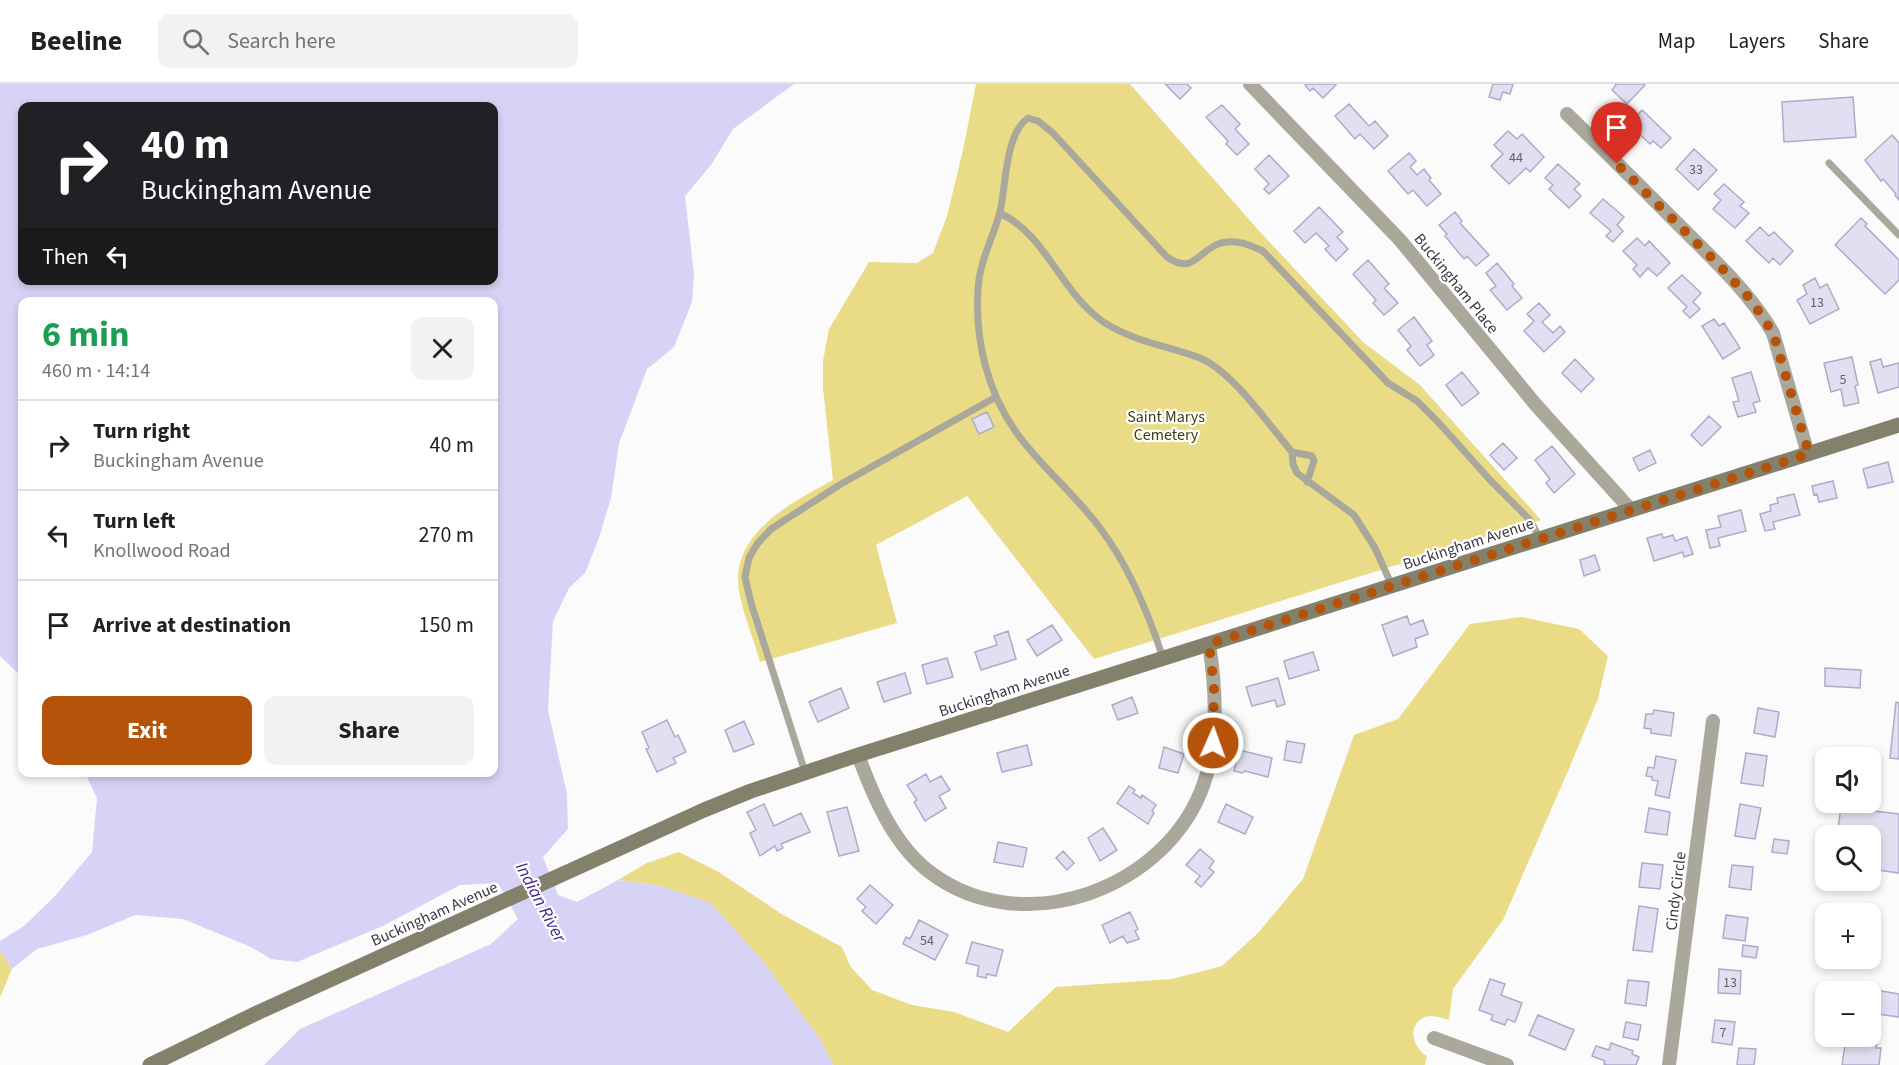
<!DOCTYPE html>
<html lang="en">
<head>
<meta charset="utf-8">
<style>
	body { margin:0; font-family:"Source Sans 3",sans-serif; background:#f2f2f2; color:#202124; height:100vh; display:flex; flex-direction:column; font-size:22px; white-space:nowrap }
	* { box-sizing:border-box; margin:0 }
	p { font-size:20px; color:#757577 }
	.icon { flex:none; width:33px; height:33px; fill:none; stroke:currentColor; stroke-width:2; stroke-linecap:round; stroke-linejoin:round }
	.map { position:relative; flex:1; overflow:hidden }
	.sheet { position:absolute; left:18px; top:213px; width:480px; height:480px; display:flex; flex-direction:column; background:#fff; border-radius:12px; box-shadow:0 3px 9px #0003 }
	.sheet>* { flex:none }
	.top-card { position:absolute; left:18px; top:18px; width:480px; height:183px; border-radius:12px; box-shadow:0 3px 9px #0003; background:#202124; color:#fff; overflow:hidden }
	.controls { position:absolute; left:1815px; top:663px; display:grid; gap:12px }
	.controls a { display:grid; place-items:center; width:66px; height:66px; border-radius:12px; background:#fff; box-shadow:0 3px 9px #0003; font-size:30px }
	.pin { position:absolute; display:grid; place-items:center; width:51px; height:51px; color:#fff; margin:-62px -26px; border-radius:50% 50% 50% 0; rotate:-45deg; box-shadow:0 0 6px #0007 }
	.pin .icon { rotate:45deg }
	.me { position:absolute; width:66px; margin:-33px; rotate:2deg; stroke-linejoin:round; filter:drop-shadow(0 0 4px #0008) }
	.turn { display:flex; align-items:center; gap:21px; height:126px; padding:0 24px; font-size:27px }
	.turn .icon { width:78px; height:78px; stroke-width:2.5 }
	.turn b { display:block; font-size:42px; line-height:51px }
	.then { display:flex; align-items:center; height:57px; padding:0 24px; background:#0003; gap:12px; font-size:22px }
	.round { display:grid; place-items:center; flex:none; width:63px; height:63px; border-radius:12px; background:#f2f2f2 }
	.head { display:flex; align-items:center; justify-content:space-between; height:102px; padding:0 24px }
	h1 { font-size:36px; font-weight:700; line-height:45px; color:#1e9e55 }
	.cta { display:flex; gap:12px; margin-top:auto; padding:12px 24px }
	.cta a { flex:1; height:69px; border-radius:12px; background:#b45309; color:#fff; font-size:24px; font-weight:700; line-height:69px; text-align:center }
	.cta a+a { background:#f2f2f2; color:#202124 }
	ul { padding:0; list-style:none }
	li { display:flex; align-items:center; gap:18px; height:90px; padding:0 24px; border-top:2px solid #e0e0e0 }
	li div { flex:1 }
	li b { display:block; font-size:22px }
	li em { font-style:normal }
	header { display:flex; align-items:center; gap:36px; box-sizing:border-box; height:84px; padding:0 30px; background:#fff; border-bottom:2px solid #e0e0e0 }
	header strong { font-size:28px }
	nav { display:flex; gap:33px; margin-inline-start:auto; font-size:21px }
	.search { width:420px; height:54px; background:#f2f2f2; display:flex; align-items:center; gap:15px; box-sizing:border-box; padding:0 21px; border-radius:12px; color:#757577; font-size:22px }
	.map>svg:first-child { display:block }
</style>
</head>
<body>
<header>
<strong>Beeline</strong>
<div class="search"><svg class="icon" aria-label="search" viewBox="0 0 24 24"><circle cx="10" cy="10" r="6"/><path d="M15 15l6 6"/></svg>Search here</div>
<nav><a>Map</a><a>Layers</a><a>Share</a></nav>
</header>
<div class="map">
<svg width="1899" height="981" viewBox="0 0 1899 981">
	<rect width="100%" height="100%" fill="#fbfbfb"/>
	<!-- green -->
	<path fill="#eadc87" d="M976,0H1130L1261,149L1363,258L1420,301L1541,436L1094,575L967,412L876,461L897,539L760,578C754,556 743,530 739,507C730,449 791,419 833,396L823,304V277L829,245L869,178L917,179L933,169L947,132L963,66Z
		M1521,533L1579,545L1608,572L1598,615L1568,687L1503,836L1453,905L1449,936C1441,934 1433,930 1425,933C1406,941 1413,964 1427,972L1425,981H833L820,955L661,802L618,796L647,779L679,768L717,787L783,831L842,863L850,882L872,906L912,921L954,928L1008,948L1056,903L1172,895L1222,882L1259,848L1303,795L1354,651L1398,635L1470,540Z
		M0,866L12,885L0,913Z"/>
	<!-- water -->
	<path fill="#d6d3f6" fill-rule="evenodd" d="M0,0H794L733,45L711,81L685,112L694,190L692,218L674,263L647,285L619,359L611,414L599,454L585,489L569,504L553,537L548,626L567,710L568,745L543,773L558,811L577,818L618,796L661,802L711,819L763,877L820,955L833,981H264L300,945L491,860L518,835L498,799L460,801L383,842L297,878L271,875L251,863L183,835L135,831L87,851L37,865L12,885L0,866V857L24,842L55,812L92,768L97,714L85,689L494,688V218H22V593L0,572ZM22,22H494V196H22Z"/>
	<!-- building -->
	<path fill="#e1e0f2" stroke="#adabca" stroke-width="1.5" d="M1165,0H1187L1191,4L1180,15Z
		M1306,0H1335L1336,1L1323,14L1313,4L1310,7L1305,1Z
		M1493,0H1513L1510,10L1503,8L1500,16L1489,13Z
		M1615,0H1644L1645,1L1627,20L1612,6L1616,1Z
		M1853,13L1856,53L1784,58L1782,18Z
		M1349,20L1369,42L1375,37L1388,52L1374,65L1360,50L1355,55L1335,32Z
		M1222,21L1240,40L1235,45L1249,60L1237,71L1226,60L1228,57L1206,33Z
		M1642,26L1671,54L1661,64L1653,57L1650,60L1629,40Z
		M1508,47L1517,55L1522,50L1544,73L1530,88L1526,84L1509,100L1491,82L1503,70L1494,61Z
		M1892,51L1899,59V116L1895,111L1896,110L1883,95L1881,97L1865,76Z
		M1694,65L1717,86L1698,106L1676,85Z
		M1409,69L1416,77L1410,83L1417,91L1424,85L1431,94L1429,96L1441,110L1427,122L1413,106L1408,110L1388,87Z
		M1269,71L1289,92L1269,110L1264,105L1269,100L1255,85Z
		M1558,80L1580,100L1574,105L1581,112L1569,124L1549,105L1553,101L1545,94Z
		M1724,100L1744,118L1740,122L1749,129L1735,144L1713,125L1721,116L1714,110Z
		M1603,115L1624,133L1617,141L1623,147L1613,158L1606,152L1611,147L1590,129Z
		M1319,123L1343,148L1337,153L1348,165L1336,177L1325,165L1329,162L1316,149L1305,159L1294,147Z
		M1455,128L1462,137L1460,139L1489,171L1476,182L1467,172L1464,175L1445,152L1447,150L1439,141Z
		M1861,134L1867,140L1865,142L1899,176V196L1885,210L1835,161Z
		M1760,143L1769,152L1774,148L1793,167L1780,181L1773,174L1769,179L1746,157Z
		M1637,154L1645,162L1649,157L1670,179L1657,192L1648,184L1640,193L1633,185L1637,181L1623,167Z
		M1368,176L1389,200L1384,204L1398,219L1384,231L1373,219L1376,216L1353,190Z
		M1497,179L1514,200L1512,202L1522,214L1507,226L1490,206L1496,202L1486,189Z
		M1682,191L1701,209L1693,218L1700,225L1690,234L1683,227L1687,223L1668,204Z
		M1815,194L1820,204L1827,200L1839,225L1810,240L1797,216L1807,210L1803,201Z
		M1539,219L1550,231L1542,238L1553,249L1560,242L1565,248L1544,268L1524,247L1534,237L1527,230Z
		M1414,233L1432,257L1427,261L1434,271L1420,282L1407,266L1411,262L1398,246Z
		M1714,235L1719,242L1724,239L1740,264L1723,275L1702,242Z
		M1852,273L1858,301L1855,302L1859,319L1844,322L1841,305L1831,308L1824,279Z
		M1575,275L1594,295L1581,308L1562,289Z
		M1881,275L1883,283L1899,279V303L1878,309L1870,278Z
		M1462,288L1479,309L1462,322L1446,301Z
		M1751,288L1760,317L1753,319L1756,328L1738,333L1733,318L1739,317L1732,294Z
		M987,328L994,343L979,350L972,335Z
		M1709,332L1721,343L1702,362L1691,351Z
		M1503,359L1517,374L1504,386L1490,371Z
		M1552,362L1575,390L1554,409L1546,399L1550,395L1535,376Z
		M1650,366L1656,379L1639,387L1633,374Z
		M1888,378L1893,398L1868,404L1863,385Z
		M1833,397L1837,414L1819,418L1817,410L1814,411L1812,402Z
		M1794,410L1800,431L1773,438L1775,445L1765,447L1760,430L1771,427L1770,421L1778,419L1777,414Z
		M1741,426L1746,447L1718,454L1720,462L1710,464L1706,446L1721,443L1718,432Z
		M1662,450L1663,454L1673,451L1675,457L1687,453L1693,470L1684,473L1683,468L1654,477L1647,454Z
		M1595,471L1600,486L1584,492L1580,476Z
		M1407,532L1410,541L1423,536L1428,550L1415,555L1417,563L1393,572L1382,541Z
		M1052,541L1062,556L1037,572L1027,556Z
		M1008,547L1016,575L981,586L975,568L997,561L994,552Z
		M1313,568L1319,586L1289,595L1284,577Z
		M947,574L953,593L927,600L922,581Z
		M1825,584L1861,586L1860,604L1825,602Z
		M905,589L911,609L884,618L877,598Z
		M1278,594L1285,620L1277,623L1275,616L1252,622L1246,603Z
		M841,604L849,624L818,638L809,618Z
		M1132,613L1138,629L1118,636L1112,621Z
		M1896,618L1899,619V675L1890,674Z
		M1758,624L1779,628L1775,653L1754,649Z
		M1654,626L1674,629L1671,652L1651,649V645L1644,644L1646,630H1653Z
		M667,636L675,653L678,651L686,668L673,674L676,679L657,688L646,665L649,664L642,648Z
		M744,637L754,660L734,668L725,646Z
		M1287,657L1305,660L1301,679L1284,676Z
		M1027,661L1032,681L1002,688L997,669Z
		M1164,663L1184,670L1178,689L1159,684Z
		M1239,666L1272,674L1268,693L1245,687L1242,689L1234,687Z
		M1746,669L1767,672L1763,702L1741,699Z
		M1656,672L1676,676L1669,714L1655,711L1658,697L1652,696V693L1646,692L1648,683L1654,684Z
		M926,690L930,698L941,692L950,706L939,712L946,724L925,737L914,718L917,716L907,701Z
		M1129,702L1135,706L1133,709L1141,714L1142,711L1156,721L1152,727L1154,729L1148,740L1117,719Z
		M764,720L774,742L801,729L810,748L781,760L783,764L777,767L775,762L760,772L750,749L756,746L747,728Z
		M1226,720L1253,733L1245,750L1218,738Z
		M1740,720L1761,724L1755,755L1735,752Z
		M847,723L859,767L839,772L827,728Z
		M1841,723L1899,730V789L1870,785V752H1837Z
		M1649,724L1670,728L1667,751L1645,748Z
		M1103,744L1117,766L1100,777L1088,754Z
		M1774,755L1789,757L1787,770L1772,768Z
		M998,758L1027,764L1023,783L994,778Z
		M1200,765L1214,777L1209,784L1214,788L1201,803L1195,798L1200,792L1186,781Z
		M1063,767L1074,779L1067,786L1056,774Z
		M1642,779L1663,781L1660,805L1639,803Z
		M1732,781L1753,783L1751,806L1729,803Z
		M870,801L893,821L876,840L862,827L866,823L857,815Z
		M1639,822L1658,825L1652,868L1633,866Z
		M1130,828L1138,845L1135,847L1139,855L1127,859L1123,852L1110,859L1102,841Z
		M1726,831L1748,834L1745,857L1723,854Z
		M919,836L948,851L935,876L903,860L906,853L910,855Z
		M972,858L1003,866L996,892L987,890L986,894L977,892L979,882L966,879Z
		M1743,861L1758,863L1756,874L1742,872Z
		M1719,885L1741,887L1740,910L1718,909Z
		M1490,895L1505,900L1501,911L1522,919L1515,938L1507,935L1505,941L1491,936L1493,931L1479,926Z
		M1628,896L1649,898L1646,922L1625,919Z
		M1852,902L1899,910V933L1870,929V908H1851Z
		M1538,931L1574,946L1565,966L1529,951Z
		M1715,936L1735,938L1732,961L1712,958Z
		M1626,938L1641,941L1638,956L1623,953Z
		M1850,955L1877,958L1876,964H1881L1879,981H1842L1845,961H1850Z
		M1611,959L1633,967L1632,970L1639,973L1636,981H1607L1604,980L1605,977L1592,972L1596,962L1609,966Z
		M1739,964L1756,965L1754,981H1737Z"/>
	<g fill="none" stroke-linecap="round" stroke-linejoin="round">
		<!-- lane -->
		<path stroke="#aaa89a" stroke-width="7" d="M1829,79L1899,151
			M1000,129C1046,151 1061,208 1102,237C1131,257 1168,262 1200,274C1232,287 1269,341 1292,368L1293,380L1297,389L1354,431L1375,464L1392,502
			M1292,368L1312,372L1314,377L1307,398
			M1163,574C1148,528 1129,482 1100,444C1075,410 1041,383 1016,348C987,307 975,256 978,206C979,178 993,154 1000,128C1006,102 1005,50 1028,34L1038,37L1053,49L1167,173C1195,192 1197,166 1221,159C1237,155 1249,161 1263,167L1388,299L1417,317L1439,339L1490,396L1530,436L1540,455
			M805,688L751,519L745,493L749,474L757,460L771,445L841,400L996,313"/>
		<!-- street -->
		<path stroke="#aaa89a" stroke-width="14" d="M1250,0L1400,156L1536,321L1631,426
			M1567,30C1606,68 1644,106 1682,144C1715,177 1750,209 1773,249L1808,370
			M858,671C873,712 894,762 931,789C1023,858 1168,805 1204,699C1219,655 1216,604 1209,560
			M1434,954L1507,981
			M1669,981L1713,637"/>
		<!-- secondary -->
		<path stroke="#83806b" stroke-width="15" d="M150,981L259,928L704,726L751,707L858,671L1899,341"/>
	</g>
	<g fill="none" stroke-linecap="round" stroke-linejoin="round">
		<!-- route -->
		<path stroke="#b45309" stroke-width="10" stroke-dasharray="0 18" d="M1213,659L1214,603L1209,560L1809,370L1773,249L1751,216L1718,180L1617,80"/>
	</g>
	<g text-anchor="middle" stroke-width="4.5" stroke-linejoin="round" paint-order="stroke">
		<!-- number labels -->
		<g font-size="14" fill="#646270">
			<text x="1516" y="78">44</text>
			<text x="1696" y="90">33</text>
			<text x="1817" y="223">13</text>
			<text x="1843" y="300">5</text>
			<text x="927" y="861">54</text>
			<text x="1730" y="903">13</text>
			<text x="1723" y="953">7</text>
		</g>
		<!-- street labels -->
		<g font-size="16" fill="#3a3845" stroke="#fff">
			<text transform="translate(1457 199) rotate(51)" y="6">Buckingham Place</text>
			<text transform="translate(1468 459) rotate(-18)" y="6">Buckingham Avenue</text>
			<text transform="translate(1004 606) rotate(-18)" y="6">Buckingham Avenue</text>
			<text transform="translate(1675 807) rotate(-83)" y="6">Cindy Circle</text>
			<text transform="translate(434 829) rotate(-24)" y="6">Buckingham Avenue</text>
		</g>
		<!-- park labels -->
		<g font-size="16" fill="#433c11" stroke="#fff">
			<text x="1166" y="338">Saint Marys<tspan x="1166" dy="18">Cemetery</tspan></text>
		</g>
		<!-- water labels -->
		<g font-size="18" font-style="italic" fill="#43298b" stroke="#fff">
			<text transform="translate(541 818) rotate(62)" y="6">Indian River</text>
		</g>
	</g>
</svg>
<div class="controls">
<a><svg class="icon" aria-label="sound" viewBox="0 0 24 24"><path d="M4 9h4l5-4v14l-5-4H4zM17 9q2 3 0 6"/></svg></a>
<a><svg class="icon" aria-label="search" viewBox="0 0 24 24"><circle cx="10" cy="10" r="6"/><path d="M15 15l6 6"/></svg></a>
<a>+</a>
<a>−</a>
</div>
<div class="pin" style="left:1617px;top:80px;background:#d93025"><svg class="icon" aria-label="arrive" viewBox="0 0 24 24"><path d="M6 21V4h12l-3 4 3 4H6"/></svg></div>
<svg class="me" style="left:1213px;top:659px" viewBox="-20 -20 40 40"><circle r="17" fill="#b45309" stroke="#fff" stroke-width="3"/><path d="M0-11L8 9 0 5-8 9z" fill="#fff"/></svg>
<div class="top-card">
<div class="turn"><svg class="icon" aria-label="right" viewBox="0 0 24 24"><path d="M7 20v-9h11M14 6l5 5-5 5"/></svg><div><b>40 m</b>Buckingham Avenue</div></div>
<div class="then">Then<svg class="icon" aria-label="left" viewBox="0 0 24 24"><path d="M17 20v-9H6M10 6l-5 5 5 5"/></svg></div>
</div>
<section class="sheet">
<div class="head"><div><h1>6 min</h1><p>460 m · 14:14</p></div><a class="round"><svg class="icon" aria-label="close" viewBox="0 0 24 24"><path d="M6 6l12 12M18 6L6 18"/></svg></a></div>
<ul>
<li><svg class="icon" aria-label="right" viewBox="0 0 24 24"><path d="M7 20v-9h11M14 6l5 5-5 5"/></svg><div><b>Turn right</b><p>Buckingham Avenue</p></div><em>40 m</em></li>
<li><svg class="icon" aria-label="left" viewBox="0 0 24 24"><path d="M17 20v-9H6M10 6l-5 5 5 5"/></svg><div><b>Turn left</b><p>Knollwood Road</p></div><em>270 m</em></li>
<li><svg class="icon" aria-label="arrive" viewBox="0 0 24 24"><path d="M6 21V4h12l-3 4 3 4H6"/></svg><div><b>Arrive at destination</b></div><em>150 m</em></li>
</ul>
<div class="cta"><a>Exit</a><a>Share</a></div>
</section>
</div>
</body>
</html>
